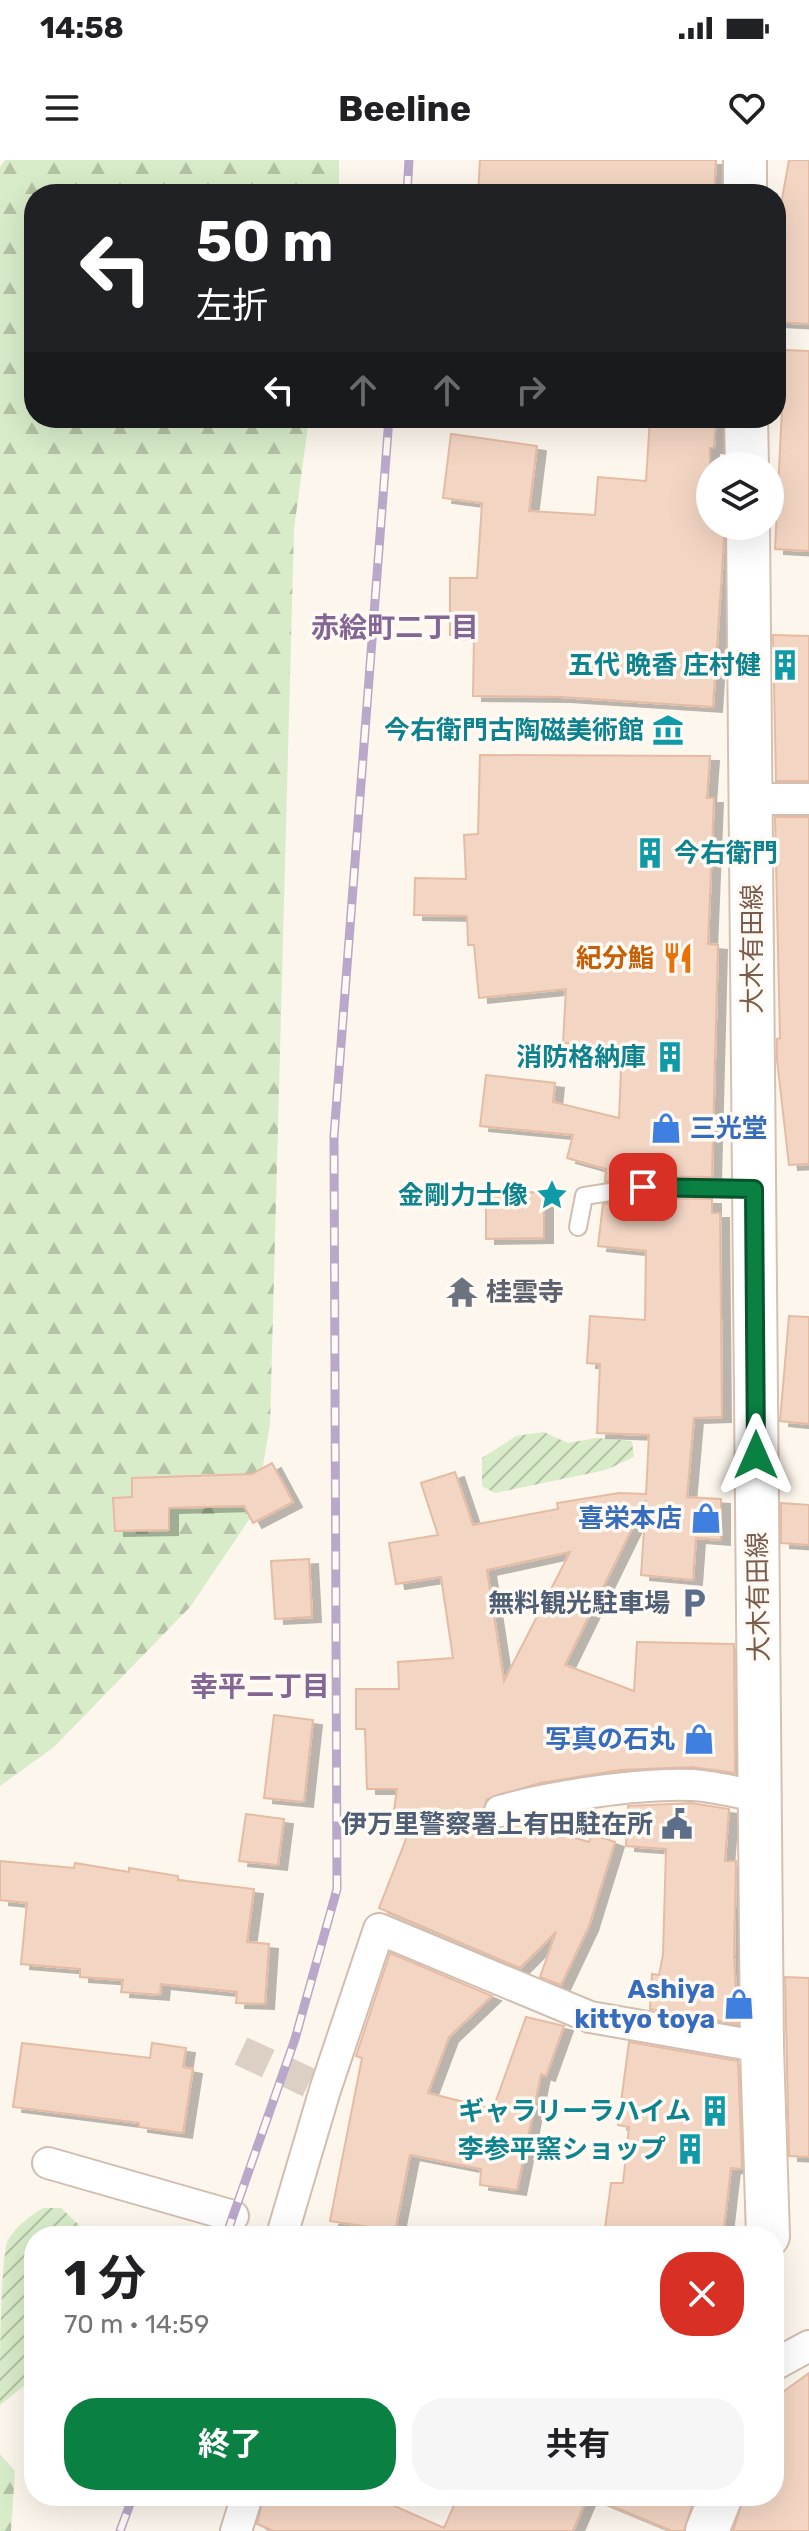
<!DOCTYPE html>
<html lang="ja">
<head>
<meta charset="utf-8">
<style>
	body { margin:0; font-family:Rubik,"Noto Sans JP",sans-serif; background:#f6f6f6; color:#202124; height:100vh; display:flex; flex-direction:column; font-size:30px; white-space:nowrap }
	* { box-sizing:border-box; margin:0 }
	p { font-size:26px; color:#757577 }
	.icon { flex:none; width:44px; height:44px; fill:none; stroke:currentColor; stroke-width:2; stroke-linecap:round; stroke-linejoin:round }
	.map { position:relative; flex:1; overflow:hidden }
	.drawer { position:absolute; left:24px; top:2066px; width:760px; height:280px; display:flex; flex-direction:column; background:#fff; border-radius:32px; box-shadow:0 8px 32px #0002 }
	.drawer>* { flex:none }
	.banner { position:absolute; left:24px; top:24px; width:762px; height:244px; border-radius:32px; box-shadow:0 8px 32px #0002; background:#202124; color:#fff; overflow:hidden }
	.buttons { position:absolute; left:696px; top:292px; display:grid; gap:16px }
	.buttons a { display:grid; place-items:center; width:88px; height:88px; border-radius:50%; background:#fff; box-shadow:0 8px 32px #0002; font-size:40px }
	.pin { position:absolute; display:grid; place-items:center; width:68px; height:68px; color:#fff; margin:-34px; border-radius:16px; box-shadow:0 4px 12px #0006 }
	.me { position:absolute; width:88px; margin:-44px; rotate:0deg; stroke-linejoin:round; filter:drop-shadow(0 0 6px #0008) }
	.turn { display:flex; align-items:center; gap:28px; height:168px; padding:0 40px; font-size:36px }
	.turn .icon { width:104px; height:104px; stroke-width:2.5 }
	.turn b { display:block; font-size:56px; line-height:68px }
	.lanes { display:flex; align-items:center; height:76px; padding:0 40px; background:#0003; justify-content:center; gap:40px; direction:ltr }
	.lanes .off { opacity:.35 }
	.round { display:grid; place-items:center; flex:none; width:84px; height:84px; border-radius:32px; background:#f6f6f6 }
	.headline { display:flex; align-items:center; justify-content:space-between; height:136px; padding:0 40px }
	h1 { font-size:48px; font-weight:700; line-height:60px }
	.action { display:flex; gap:16px; margin-top:auto; padding:16px 40px }
	.action a { flex:1; height:92px; border-radius:32px; background:#0b8043; color:#fff; font-size:32px; font-weight:700; line-height:92px; text-align:center }
	.action a+a { background:#f6f6f6; color:#202124 }
	.status { display:flex; justify-content:space-between; align-items:center; height:56px; padding:0 40px; background:#fff; direction:ltr }
	.status svg { height:22px; fill:currentColor }
	header { display:flex; justify-content:space-between; align-items:center; height:104px; padding:0 40px; background:#fff; font-size:36px; font-weight:700 }
	.map>svg:first-child { display:block }
</style>
</head>
<body>
<div class="status"><b>14:58</b><svg viewBox="0 0 49 12"><path d="M0 12V9h3v3zM5 12V6h3v6zM10 12V3h3v9zM15 12V0h3v12zM26 1h20v11H26zM47 4h2v5h-2z"/></svg></div>
<header><svg class="icon" aria-label="menu" viewBox="0 0 24 24"><path d="M4 6h16M4 12h16M4 18h16"/></svg>Beeline<svg class="icon" aria-label="heart" viewBox="0 0 24 24"><path d="M12 20l-8-8c-3-5 5-10 8-4 3-6 11-1 8 4z"/></svg></header>
<div class="map">
<svg width="809" height="2371" viewBox="0 0 809 2371">
	<defs>
		<pattern id="forest-firs" width="22" height="20" patternUnits="userSpaceOnUse" patternTransform="scale(2)"><rect width="22" height="20" fill="#d8ecc9"/><path d="M5 1l3.5 6h-7zM16 11l3.5 6h-7z" fill="#b4c2a5"/></pattern>
		<pattern id="garden-furrows" width="10" height="10" patternUnits="userSpaceOnUse" patternTransform="scale(2)"><rect width="10" height="10" fill="#d8ecc9"/><path d="M-1 1l2-2M0 10L10 0M9 11l2-2" fill="none" stroke="#b4c2a5"/></pattern>
		<filter id="shadow"><feDropShadow dx="9" dy="5" stdDeviation="0" flood-color="#0004"/></filter>
	</defs>
	<rect width="100%" height="100%" fill="#fdf6ec"/>
	<!-- forest -->
	<path fill="url(#forest-firs)" d="M5,0H339V34H34V258H309L294,369L270,1265L255,1351L190,1447L54,1587L0,1626V7Z
		M0,2294L15,2311L11,2371H0Z"/>
	<!-- garden -->
	<path fill="url(#garden-furrows)" d="M544,1272L568,1283L596,1278L632,1281L634,1297L606,1310L495,1333L482,1326V1298L516,1276Z
		M43,2048H61L79,2065L81,2076H34V2218L0,2245C0,2210 0,2109 7,2082C16,2066 27,2058 43,2048Z"/>
	<!-- building -->
	<path fill="#f3d5c3" stroke="#e6bba3" stroke-width="2" fill-rule="evenodd" filter="url(#shadow)" d="M480,0H716L714,34H478Z
		M789,0H809V164L776,162L778,61Z
		M785,190L809,191V391L775,389Z
		M650,258H716L714,288H710V366H724V380L713,547L561,537L473,536L474,475H450V418H477L482,343L443,338L451,274L537,286L529,351L595,355L598,317L646,321Z
		M773,475L809,476V621H776Z
		M480,595L710,596L707,638H714L708,784L718,785L712,1017L643,1016L605,1022L606,1009L567,998L573,975L480,966L486,915L555,923L553,942L619,958L622,886L563,883L566,829L479,838L474,785H468L467,756L414,755L415,718L466,719L464,675L478,674Z
		M775,657H809V1004L789,1005L777,900V879L780,878Z
		M544,1032V1078L486,1079V1033Z
		M644,1038L712,1039V1053H720L722,1257L694,1258L687,1337L721,1339V1380L696,1378L693,1420L641,1415L646,1340L565,1505L634,1531L637,1482L734,1484L735,1613L692,1607L620,1610L540,1623L487,1639L482,1655L495,1668L558,1656L555,1672L589,1682L592,1674L615,1682L589,1766L561,1825L540,1817L556,1772L520,1808L379,1748L408,1674L391,1672L397,1629H367L365,1569H356V1529H399L398,1502L453,1498L441,1417L396,1424L389,1383L438,1375L421,1323L455,1312L473,1365L558,1349L557,1343L619,1333L646,1334L649,1275L597,1273L600,1204L587,1203L590,1156L645,1160L646,1091L598,1086L603,1044ZM570,1392L504,1521L487,1410Z
		M789,1156L809,1157V1264L780,1261Z
		M272,1303L293,1342L253,1363L244,1346L169,1348V1370L115,1371L113,1338L132,1337V1318L252,1314Z
		M781,1343L809,1345V1385L781,1383Z
		M309,1399L312,1457L275,1459L271,1401Z
		M274,1555L313,1560L304,1642L264,1638Z
		M691,1643L729,1649L725,1701H736L734,1797L738,1864L650,1849L652,1814L659,1815L663,1795L666,1689L626,1686L628,1646Z
		M246,1654L284,1659L278,1705L239,1701Z
		M0,1701L74,1708L75,1703L129,1712V1708L178,1716V1720L254,1729L247,1782L269,1784L265,1844L236,1843L237,1832L161,1824L160,1835L121,1832L123,1820L80,1817V1809L21,1804L27,1743L0,1740Z
		M390,1793L492,1836L449,1877L428,1933L493,1949L526,1857L564,1866L546,1916L541,1914L517,2030L480,2025L481,2009L410,1995L395,2071L330,2061L362,1898L356,1896Z
		M785,1817L809,1818V1997L789,1996Z
		M629,1882L738,1901L742,2005L741,2009L731,2008L723,2076H604L611,2023H623L629,1967L618,1965Z
		M22,1883L150,1898L152,1883L186,1888L183,1907L193,1909L183,1973L139,1967V1963L13,1947Z
		M809,2213V2371H733L744,2336H774V2255L780,2234Z
		M264,2336H372L444,2368L458,2336H695L684,2371H672L588,2336L573,2371H273L257,2364Z"/>
	<g fill="none" stroke-linecap="round" stroke-linejoin="round">
		<!-- street-tunnel -->
		<path stroke="#dcd0c4" stroke-width="30" stroke-dasharray="30 15" stroke-linecap="butt" d="M241,1891L325,1930"/>
		<defs>
			<path id="lane" d="M578,1067L584,1036L643,1027L753,1029"/>
			<path id="street" d="M751,639H809
				M500,1651C551,1636 640,1623 692,1625C714,1626 737,1633 759,1636
				M48,2003L233,2056
				M282,2075L325,1930L379,1769L590,1857L762,1887
				M774,2205L809,2186
				M236,2371L247,2336"/>
			<path id="secondary" d="M745,0V34
				M746,258L747,306
				M748,366L762,1887L768,2076
				M707,2371L721,2336"/>
		</defs>
		<!-- lane casing -->
		<use href="#lane" stroke="#d1beb0" stroke-width="20"/>
		<!-- street casing -->
		<use href="#street" stroke="#d1beb0" stroke-width="34"/>
		<!-- secondary casing -->
		<use href="#secondary" stroke="#d6c0b0" stroke-width="46"/>
		<!-- lane -->
		<use href="#lane" stroke="#fff" stroke-width="16"/>
		<!-- street -->
		<use href="#street" stroke="#fff" stroke-width="30"/>
		<!-- secondary -->
		<use href="#secondary" stroke="#fff" stroke-width="42"/>
		<defs>
			<path id="rail" d="M407,34L409,0
				M226,2076L295,1879L337,1729L334,976L389,258
				M120,2371L133,2336"/>
		</defs>
		<!-- rail casing -->
		<use href="#rail" stroke="#b9a8c9" stroke-width="9"/>
		<!-- rail -->
		<use href="#rail" stroke="#fffaf3" stroke-width="6" stroke-dasharray="18" stroke-linecap="butt"/>
	</g>
	<g fill="none" stroke-linecap="round" stroke-linejoin="round">
		<defs>
			<path id="route" d="M643,1027L754,1029L756,1295"/>
		</defs>
		<!-- route casing -->
		<use href="#route" stroke="#07532c" stroke-width="20"/>
		<!-- route -->
		<use href="#route" stroke="#0b8043" stroke-width="14"/>
	</g>
	<!-- icons -->
	<defs>
		<symbol id="building-bare" viewBox="-9 -9 18 18"><path d="M-4-6H4V6H1V3H-1V6H-4ZM-2.5-4.3h1.7v1.8h-1.7ZM.8-4.3h1.7v1.8H.8ZM-2.5-1h1.7V.8h-1.7ZM.8-1h1.7V.8H.8Z" fill="#0f9aa8" stroke="#fffaf3" stroke-width="2.5" paint-order="stroke"/></symbol>
		<symbol id="museum-bare" viewBox="-9 -9 18 18"><path d="M0-6L6-3V-2H-6V-3ZM-5-1h2V3h-2ZM-1-1h2V3h-2ZM3-1h2V3H3ZM-6 4H6V6H-6Z" fill="#0f9aa8" stroke="#fffaf3" stroke-width="2.5" paint-order="stroke"/></symbol>
		<symbol id="restaurant-bare" viewBox="-9 -9 18 18"><path d="M-5-6h1v4h1v-4h1v4h1v-4h1v5L-1.5 .5V6h-2V.5L-5-1ZM5-6V6H3V1.5H1.5Q1.5-4 5-6Z" fill="#e8710a" stroke="#fffaf3" stroke-width="2.5" paint-order="stroke"/></symbol>
		<symbol id="shop-bare" viewBox="-9 -9 18 18"><path d="M-5-2.5h2.3a2.7 3.5 0 0 1 5.4 0H5L5.5 6h-11ZM-1.5-2.5h3a1.5 2.3 0 0 0-3 0Z" fill="#3f7fe0" stroke="#fffaf3" stroke-width="2.5" paint-order="stroke"/></symbol>
		<symbol id="sight-bare" viewBox="-9 -9 18 18"><path d="M0-6L1.8-2.2L6-1.7L2.9 1.2L3.7 5.4L0 3.3L-3.7 5.4L-2.9 1.2L-6-1.7L-1.8-2.2Z" fill="#0f9aa8" stroke="#fffaf3" stroke-width="2.5" paint-order="stroke"/></symbol>
		<symbol id="temple-bare" viewBox="-9 -9 18 18"><path d="M0-6L5-2H3V0L6.5 2.5H4V6H1.5V3h-3V6H-4V2.5H-6.5L-3 0V-2H-5Z" fill="#6b7280" stroke="#fffaf3" stroke-width="2.5" paint-order="stroke"/></symbol>
		<symbol id="parking-bare" viewBox="-9 -9 18 18"><path d="M-3.5-5.5H1a3.5 3.5 0 0 1 0 7H-1V5.5H-3.5ZM-1-3.4V-.6H.8a1.4 1.4 0 0 0 0-2.8Z" fill="#5c6f8a" stroke="#fffaf3" stroke-width="2.5" paint-order="stroke"/></symbol>
		<symbol id="civic-bare" viewBox="-9 -9 18 18"><path d="M-.6-6.5H3V-4.5H.6V-3L4-1V1h2V6H-6V1h2V-1L-.6-3ZM-1.2 2.5V6h2.4V2.5Z" fill="#5c6f8a" stroke="#fffaf3" stroke-width="2.5" paint-order="stroke"/></symbol>
	</defs>
	<g fill-rule="evenodd">
		<use href="#building-bare" x="763" y="483" width="44" height="44"/>
		<use href="#museum-bare" x="646" y="548" width="44" height="44"/>
		<use href="#building-bare" x="628" y="671" width="44" height="44"/>
		<use href="#restaurant-bare" x="656" y="776" width="44" height="44"/>
		<use href="#building-bare" x="648" y="875" width="44" height="44"/>
		<use href="#shop-bare" x="644" y="946" width="44" height="44"/>
		<use href="#sight-bare" x="530" y="1013" width="44" height="44"/>
		<use href="#temple-bare" x="440" y="1110" width="44" height="44"/>
		<use href="#shop-bare" x="684" y="1336" width="44" height="44"/>
		<use href="#parking-bare" x="672" y="1421" width="44" height="44"/>
		<use href="#shop-bare" x="677" y="1557" width="44" height="44"/>
		<use href="#civic-bare" x="655" y="1642" width="44" height="44"/>
		<use href="#shop-bare" x="717" y="1822" width="44" height="44"/>
		<use href="#building-bare" x="693" y="1929" width="44" height="44"/>
		<use href="#building-bare" x="668" y="1967" width="44" height="44"/>
	</g>
	<g text-anchor="middle" stroke-width="7" stroke-linejoin="round" paint-order="stroke">
		<!-- culture labels -->
		<g font-size="26" font-weight="bold" fill="#0d838f" stroke="#fffaf3" text-anchor="end">
			<text x="761" y="514">五代 晩香 庄村健</text>
			<text x="644" y="579">今右衛門古陶磁美術館</text>
			<text x="674" y="702" text-anchor="start">今右衛門</text>
			<text x="646" y="906">消防格納庫</text>
			<text x="528" y="1044">金剛力士像</text>
			<text x="691" y="1960">ギャラリーラハイム</text>
			<text x="666" y="1998">李参平窯ショップ</text>
		</g>
		<!-- street labels -->
		<g font-size="26" fill="#7a5c4d" stroke="#fffaf3">
			<text transform="translate(752 789) rotate(-90)" y="9">大木有田線</text>
			<text transform="translate(758 1437) rotate(-91)" y="9">大木有田線</text>
		</g>
		<!-- food labels -->
		<g font-size="26" font-weight="bold" fill="#c56008" stroke="#fffaf3" text-anchor="end">
			<text x="654" y="807">紀分鮨</text>
		</g>
		<!-- shop labels -->
		<g font-size="26" font-weight="bold" fill="#366cbe" stroke="#fffaf3" text-anchor="end">
			<text x="690" y="977" text-anchor="start">三光堂</text>
			<text x="682" y="1367">喜栄本店</text>
			<text x="675" y="1588">写真の石丸</text>
			<text x="715" y="1838">Ashiya<tspan x="715" dy="30">kittyo toya</tspan></text>
		</g>
		<!-- worship labels -->
		<g font-size="26" font-weight="bold" fill="#5b616d" stroke="#fffaf3" text-anchor="start">
			<text x="486" y="1141">桂雲寺</text>
		</g>
		<!-- service labels -->
		<g font-size="26" font-weight="bold" fill="#4e5e75" stroke="#fffaf3" text-anchor="end">
			<text x="670" y="1452">無料観光駐車場</text>
			<text x="653" y="1673">伊万里警察署上有田駐在所</text>
		</g>
		<!-- neighbourhood labels -->
		<g font-size="28" font-weight="bold" fill="#846695" stroke="#fffaf3">
			<text x="395" y="477">赤絵町二丁目</text>
			<text x="260" y="1536">幸平二丁目</text>
		</g>
	</g>
</svg>
<div class="buttons">
<a><svg class="icon" aria-label="layers" viewBox="0 0 24 24"><path d="M12 4l9 5-9 5-9-5zM3 14l9 5 9-5"/></svg></a>
</div>
<div class="pin" style="left:643px;top:1027px;background:#d93025"><svg class="icon" aria-label="arrive" viewBox="0 0 24 24"><path d="M6 21V4h12l-3 4 3 4H6"/></svg></div>
<svg class="me" style="left:756px;top:1295px" viewBox="-20 -20 40 40"><path d="M0-17L14 15 0 8-14 15z" fill="#0b8043" stroke="#fff" stroke-width="4"/></svg>
<div class="banner">
<div class="turn"><svg class="icon" aria-label="left" viewBox="0 0 24 24"><path d="M17 20v-9H6M10 6l-5 5 5 5"/></svg><div><b>50 m</b>左折</div></div>
<div class="lanes"><svg class="icon" aria-label="left" viewBox="0 0 24 24"><path d="M17 20v-9H6M10 6l-5 5 5 5"/></svg><svg class="icon off" aria-label="ahead" viewBox="0 0 24 24"><path d="M12 20V5M6 11l6-6 6 6"/></svg><svg class="icon off" aria-label="ahead" viewBox="0 0 24 24"><path d="M12 20V5M6 11l6-6 6 6"/></svg><svg class="icon off" aria-label="right" viewBox="0 0 24 24"><path d="M7 20v-9h11M14 6l5 5-5 5"/></svg></div>
</div>
<section class="drawer">
<div class="headline"><div><h1>1 分</h1><p>70 m · 14:59</p></div><a class="round" style="background:#d93025;color:#fff"><svg class="icon" aria-label="close" viewBox="0 0 24 24"><path d="M6 6l12 12M18 6L6 18"/></svg></a></div>
<div class="action"><a>終了</a><a>共有</a></div>
</section>
</div>
</body>
</html>
